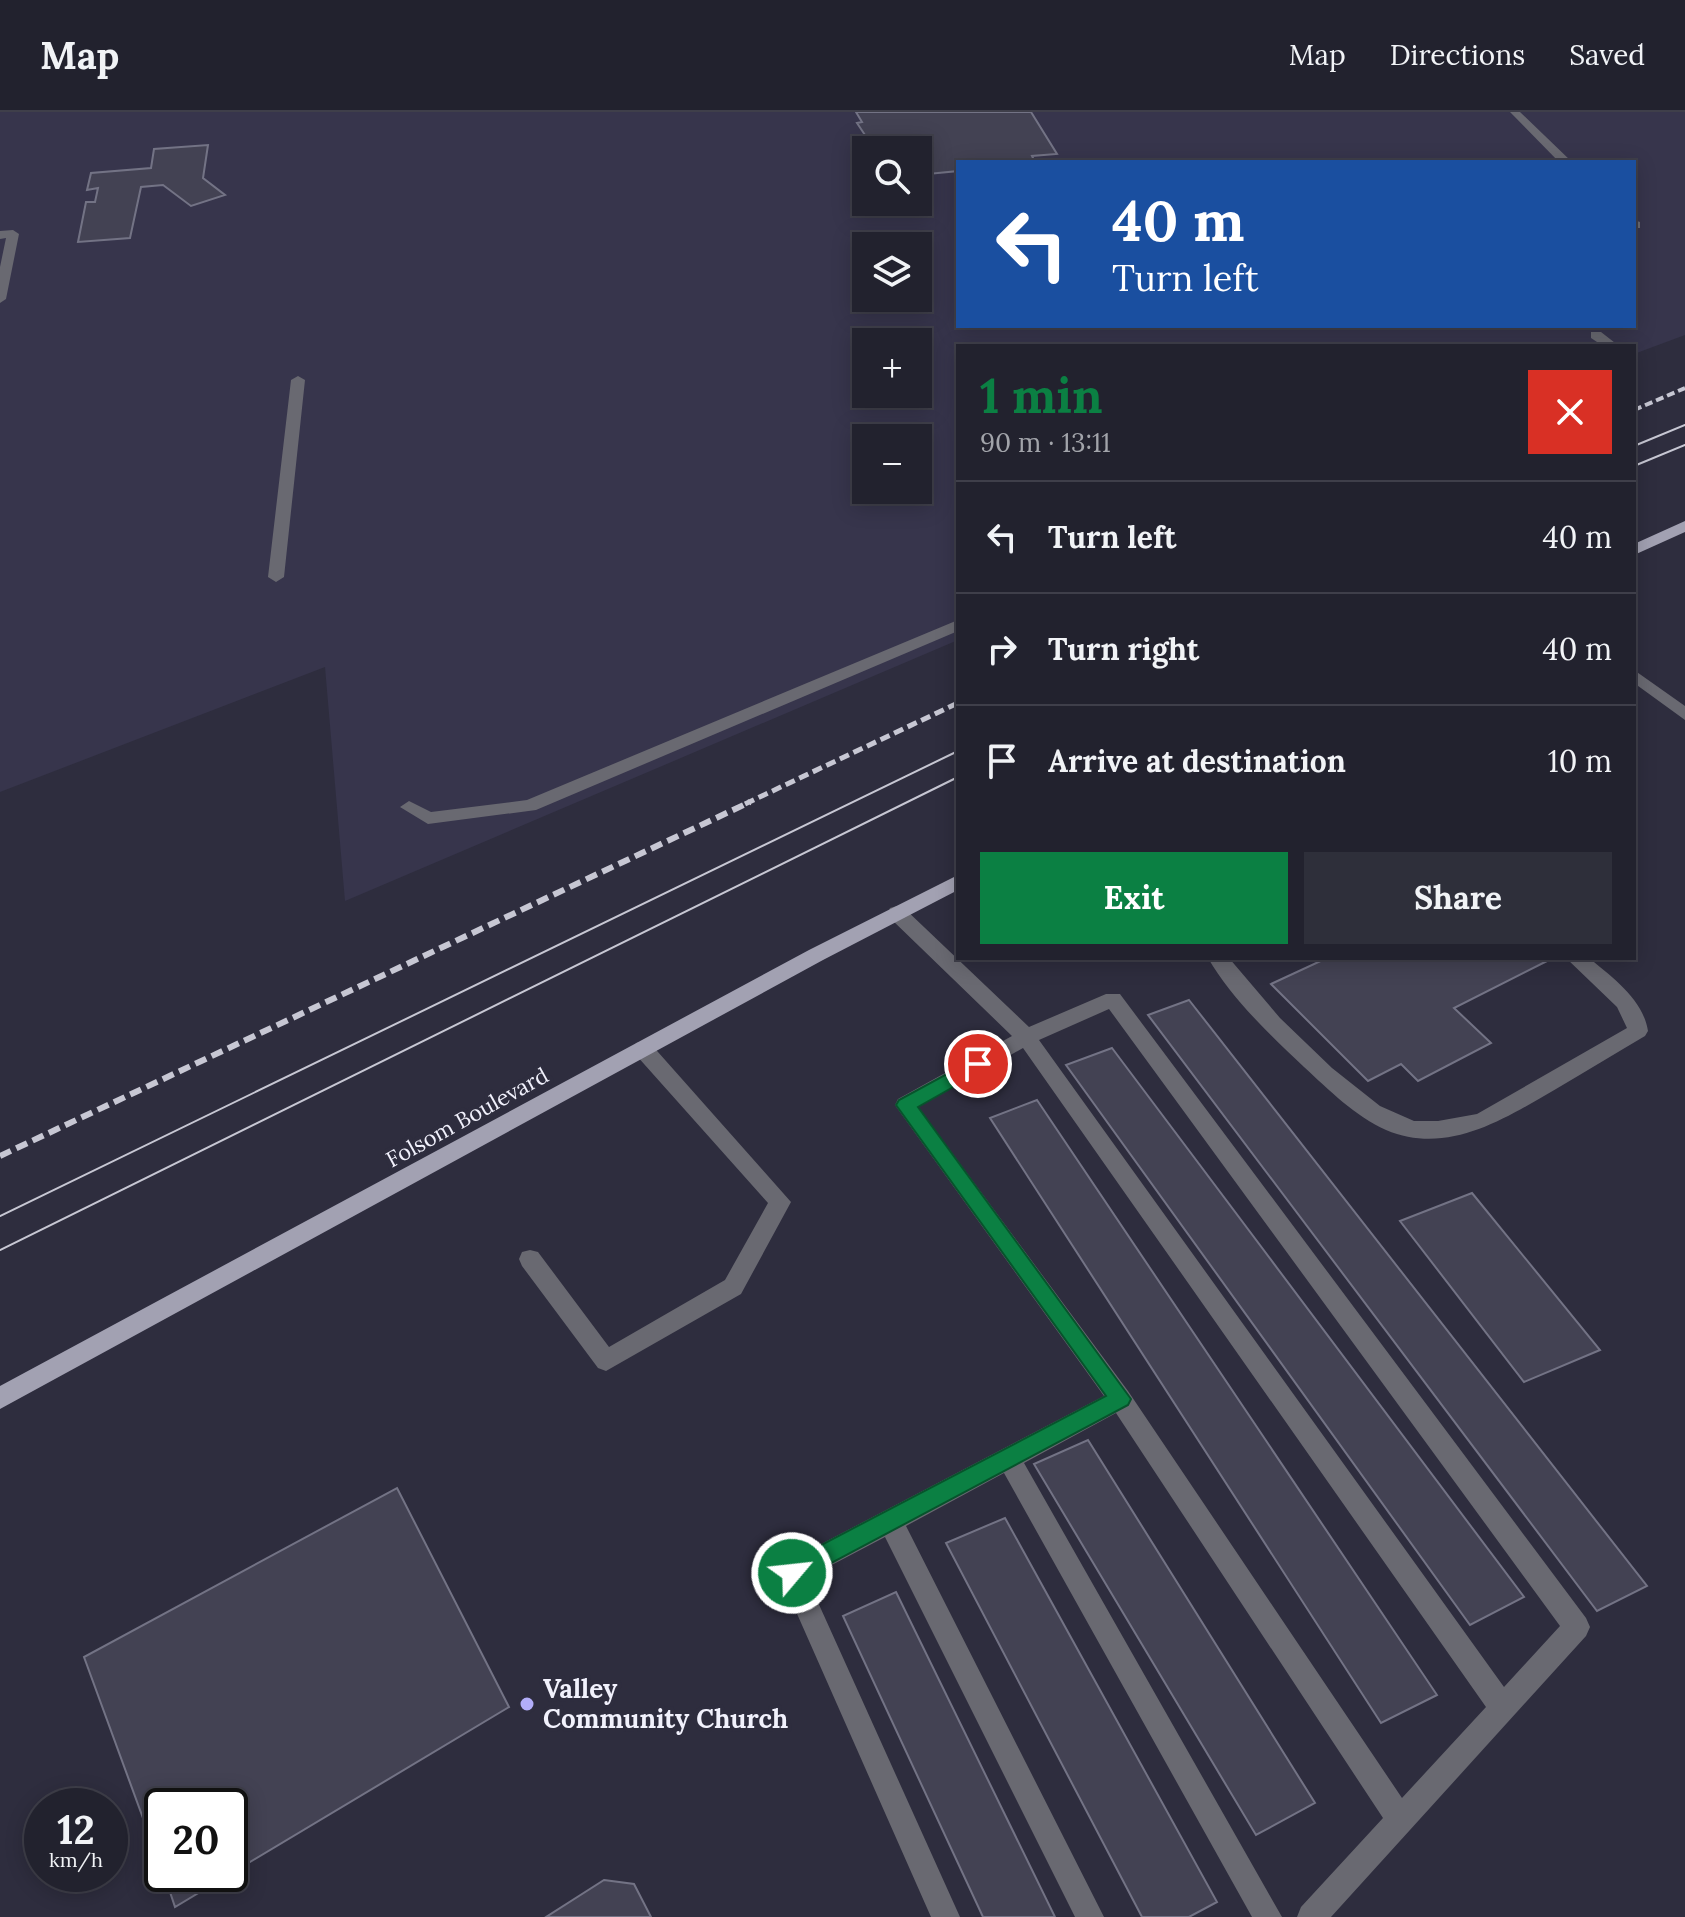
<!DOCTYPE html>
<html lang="en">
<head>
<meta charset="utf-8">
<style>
	body { margin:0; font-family:Lora,serif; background:#2e2f3a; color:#f1f3f6; height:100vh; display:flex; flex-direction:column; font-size:30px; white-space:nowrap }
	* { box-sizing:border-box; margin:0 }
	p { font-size:26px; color:#a2a4aa }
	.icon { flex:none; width:44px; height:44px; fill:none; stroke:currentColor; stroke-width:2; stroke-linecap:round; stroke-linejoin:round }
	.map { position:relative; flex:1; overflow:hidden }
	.sheet { position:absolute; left:956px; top:232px; width:680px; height:616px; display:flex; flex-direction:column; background:#22222e; border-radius:0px; box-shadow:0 4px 20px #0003,0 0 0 2px #3f3f4a }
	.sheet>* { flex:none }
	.banner { position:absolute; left:956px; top:48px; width:680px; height:168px; border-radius:0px; box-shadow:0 4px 20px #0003,0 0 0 2px #3f3f4a; background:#1a4fa0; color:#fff; overflow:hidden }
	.buttons { position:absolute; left:852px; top:24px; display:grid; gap:16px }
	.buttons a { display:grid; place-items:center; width:80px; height:80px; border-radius:0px; background:#22222e; box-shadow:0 4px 20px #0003,0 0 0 2px #3f3f4a; font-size:40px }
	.speed { position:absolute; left:24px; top:1676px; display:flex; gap:16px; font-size:40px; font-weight:700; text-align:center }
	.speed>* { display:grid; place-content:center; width:104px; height:104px; border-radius:50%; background:#22222e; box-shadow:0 4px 20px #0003,0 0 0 2px #3f3f4a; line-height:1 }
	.speed small { font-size:20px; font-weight:400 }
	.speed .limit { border:4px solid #111; border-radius:12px; background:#fff; color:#111 }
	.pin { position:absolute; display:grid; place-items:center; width:68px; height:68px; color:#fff; margin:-34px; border:4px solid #fff; border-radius:50%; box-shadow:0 2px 8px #0007 }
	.me { position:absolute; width:88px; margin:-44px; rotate:62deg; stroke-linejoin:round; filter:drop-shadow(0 0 6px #0008) }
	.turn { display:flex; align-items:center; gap:28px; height:168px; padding:0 24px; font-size:36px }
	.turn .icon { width:104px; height:104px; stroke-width:2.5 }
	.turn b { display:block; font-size:56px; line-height:68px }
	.round { display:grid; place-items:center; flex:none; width:84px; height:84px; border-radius:0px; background:#2e2f3a }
	.headline { display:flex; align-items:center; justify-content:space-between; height:136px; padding:0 24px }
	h1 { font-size:48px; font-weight:800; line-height:60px; color:#0b8043 }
	.primary-button { display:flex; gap:16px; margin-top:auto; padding:16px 24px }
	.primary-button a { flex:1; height:92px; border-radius:0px; background:#0b8043; color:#fff; font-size:32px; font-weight:800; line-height:92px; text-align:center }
	.primary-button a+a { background:#2e2f3a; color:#f1f3f6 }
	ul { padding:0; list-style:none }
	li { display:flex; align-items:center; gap:24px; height:112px; padding:0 24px; border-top:2px solid #3f3f4a }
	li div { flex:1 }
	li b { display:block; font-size:30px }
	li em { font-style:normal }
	header { display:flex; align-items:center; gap:48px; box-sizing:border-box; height:112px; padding:0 40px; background:#22222e; border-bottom:2px solid #3f3f4a }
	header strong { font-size:38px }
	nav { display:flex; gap:44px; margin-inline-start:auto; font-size:28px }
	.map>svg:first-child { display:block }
</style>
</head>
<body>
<header>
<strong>Map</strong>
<nav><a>Map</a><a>Directions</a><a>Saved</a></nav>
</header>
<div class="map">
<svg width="1685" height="1805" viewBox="0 0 1685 1805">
	<rect width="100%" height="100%" fill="#2e2d3e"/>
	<!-- built -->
	<path fill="#37354c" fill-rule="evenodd" d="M0,0H1685V223L1634,242V234H958V528L345,789L325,555L0,680ZM866,38H918V90H866ZM958,50H1634V214H958ZM866,134H918V186H866ZM866,230H918V282H866ZM866,326H918V378H866Z"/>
	<!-- building -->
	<path fill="#434253" stroke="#737385" stroke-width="2" d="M856,0H1031L1057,42L1032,44L1035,50H958V59L918,63V38H875L857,11L862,10Z
		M208,33L203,66L225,83L191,94L163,73L141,75L130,126L78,130L86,90H95L98,76L87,78L91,61L151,56L154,37Z
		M1327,846H1553L1454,896L1491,931L1418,969L1401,952L1368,969L1271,872Z
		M1189,888L1647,1474L1597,1499L1148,903Z
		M1112,936L1524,1485L1470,1513L1066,953Z
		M1037,988L1437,1583L1381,1611L990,1006Z
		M1472,1081L1600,1238L1524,1270L1400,1109Z
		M1088,1328L1315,1691L1256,1723L1034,1352Z
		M397,1376L509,1595L230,1762V1694H162V1758L84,1545Z
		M1005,1406L1217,1790L1189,1805H1142L946,1431Z
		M896,1480L1055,1805H983L843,1504Z
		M164,1762H230L175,1795Z
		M604,1768L634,1772L651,1805H546Z"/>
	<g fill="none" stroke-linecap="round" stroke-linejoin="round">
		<!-- minor -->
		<path fill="#696971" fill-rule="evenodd" d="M1510,0H1520L1572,50H1559Z
			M1634,108L1640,110V116H1634Z
			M13,118L19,122L6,187L0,191V155L6,126L0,127V119Z
			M1591,220H1601L1619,234H1603L1591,226Z
			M298,264L305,268L284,465L276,470L268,465L291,268Z
			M958,508V519L536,698L428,712L400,695L409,689L431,700L527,688Z
			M1634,558L1685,594V608L1634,571Z
			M897,794L904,796L1029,915L1106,882H1120L1586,1506L1590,1515L1586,1524L1331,1805H1297L1301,1795L1383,1706L1116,1301L1024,1351L1282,1805H1252L1004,1361L906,1414L1104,1805H1075L885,1425L807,1466L960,1805H931L779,1461L783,1452L1104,1284L895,993L898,987L1012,924L890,806L888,801L890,796ZM1109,897L1560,1514L1504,1575L1039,928ZM1023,936L1486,1595L1402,1686L1128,1279L918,995Z
			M1208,846H1229L1280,906L1332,956L1380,994L1414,1009H1438L1477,1002L1627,916L1617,895L1566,846H1589C1612,865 1643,887 1648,919L1645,924C1615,942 1586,959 1556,977C1504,1007 1448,1044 1386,1018C1355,1004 1329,978 1304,955C1270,923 1232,887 1208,846Z
			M643,929L650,931L791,1090L741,1182L606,1259L598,1256L522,1154L519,1147L522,1140L530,1138L538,1140L609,1235L725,1168L768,1091L636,943L633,937L636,931Z"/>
		<!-- major -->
		<path fill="#a2a1b2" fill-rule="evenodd" d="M1685,409V420L1634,443V432Z
			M958,763V778L823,848L0,1297V1274L809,838Z"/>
		<!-- tram -->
		<path stroke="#c7c7d3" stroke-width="2" d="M1634,334L1685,313
			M1634,354L1685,333
			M0,1104L958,639
			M0,1138L958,665"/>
		<!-- rail-far2 -->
		<path stroke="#c7c7d3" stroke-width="4" stroke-dasharray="8 4" stroke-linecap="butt" d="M1634,298L1685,276"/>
		<!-- rail-far1 -->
		<path stroke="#c7c7d3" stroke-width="5" stroke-dasharray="10 5" stroke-linecap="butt" d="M745,692L958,591"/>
		<!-- rail -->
		<path stroke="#c7c7d3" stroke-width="6" stroke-dasharray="12 6" stroke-linecap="butt" d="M0,1044L750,690"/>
	</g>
	<!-- route -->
	<path fill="#0b8043" stroke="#07532c" stroke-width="2" d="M978,945L985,947L987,952L985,957L918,995L1131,1287L1128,1293L792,1472L783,1469L780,1461L783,1453L1106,1284L896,993L899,988Z"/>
	<!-- markers -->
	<circle fill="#b2adf9" stroke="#2e2d3e" stroke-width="3" cx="527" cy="1592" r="8"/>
	<g text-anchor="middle" stroke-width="8" stroke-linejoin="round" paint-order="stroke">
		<!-- street labels -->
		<g font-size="22" fill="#f1f1fc" stroke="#2e2d3e">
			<text transform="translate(467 1005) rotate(-29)" y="8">Folsom Boulevard</text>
		</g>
		<!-- near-poi labels -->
		<g font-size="26" font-weight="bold" fill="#f1f1fc" stroke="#2e2d3e" text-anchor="start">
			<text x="543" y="1586">Valley<tspan x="543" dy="30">Community Church</tspan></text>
		</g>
	</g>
</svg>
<div class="buttons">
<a><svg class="icon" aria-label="search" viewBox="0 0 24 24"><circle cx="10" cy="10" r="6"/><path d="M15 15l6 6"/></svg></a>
<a><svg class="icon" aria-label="layers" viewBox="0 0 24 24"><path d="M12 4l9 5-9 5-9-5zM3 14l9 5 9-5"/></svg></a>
<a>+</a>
<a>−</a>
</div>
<div class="speed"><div>12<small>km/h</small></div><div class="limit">20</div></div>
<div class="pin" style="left:978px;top:952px;background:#d93025"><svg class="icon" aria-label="arrive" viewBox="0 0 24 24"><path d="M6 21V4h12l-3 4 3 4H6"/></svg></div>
<svg class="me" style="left:792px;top:1461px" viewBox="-20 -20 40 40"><circle r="17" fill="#0b8043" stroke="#fff" stroke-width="3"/><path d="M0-11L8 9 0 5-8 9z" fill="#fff"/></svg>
<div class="banner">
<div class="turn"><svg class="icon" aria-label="left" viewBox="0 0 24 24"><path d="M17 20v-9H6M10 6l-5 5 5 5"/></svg><div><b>40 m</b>Turn left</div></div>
</div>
<section class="sheet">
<div class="headline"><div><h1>1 min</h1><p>90 m · 13:11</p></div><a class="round" style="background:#d93025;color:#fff"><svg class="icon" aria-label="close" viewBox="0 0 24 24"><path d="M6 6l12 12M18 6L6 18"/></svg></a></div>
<ul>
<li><svg class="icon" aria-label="left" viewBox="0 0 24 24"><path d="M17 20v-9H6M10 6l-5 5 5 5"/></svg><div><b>Turn left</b></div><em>40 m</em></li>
<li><svg class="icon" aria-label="right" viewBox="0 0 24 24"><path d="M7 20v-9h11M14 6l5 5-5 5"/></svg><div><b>Turn right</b></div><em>40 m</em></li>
<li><svg class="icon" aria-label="arrive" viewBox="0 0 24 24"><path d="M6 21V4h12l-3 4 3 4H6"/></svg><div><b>Arrive at destination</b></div><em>10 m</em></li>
</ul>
<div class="primary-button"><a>Exit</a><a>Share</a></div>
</section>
</div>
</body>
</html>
